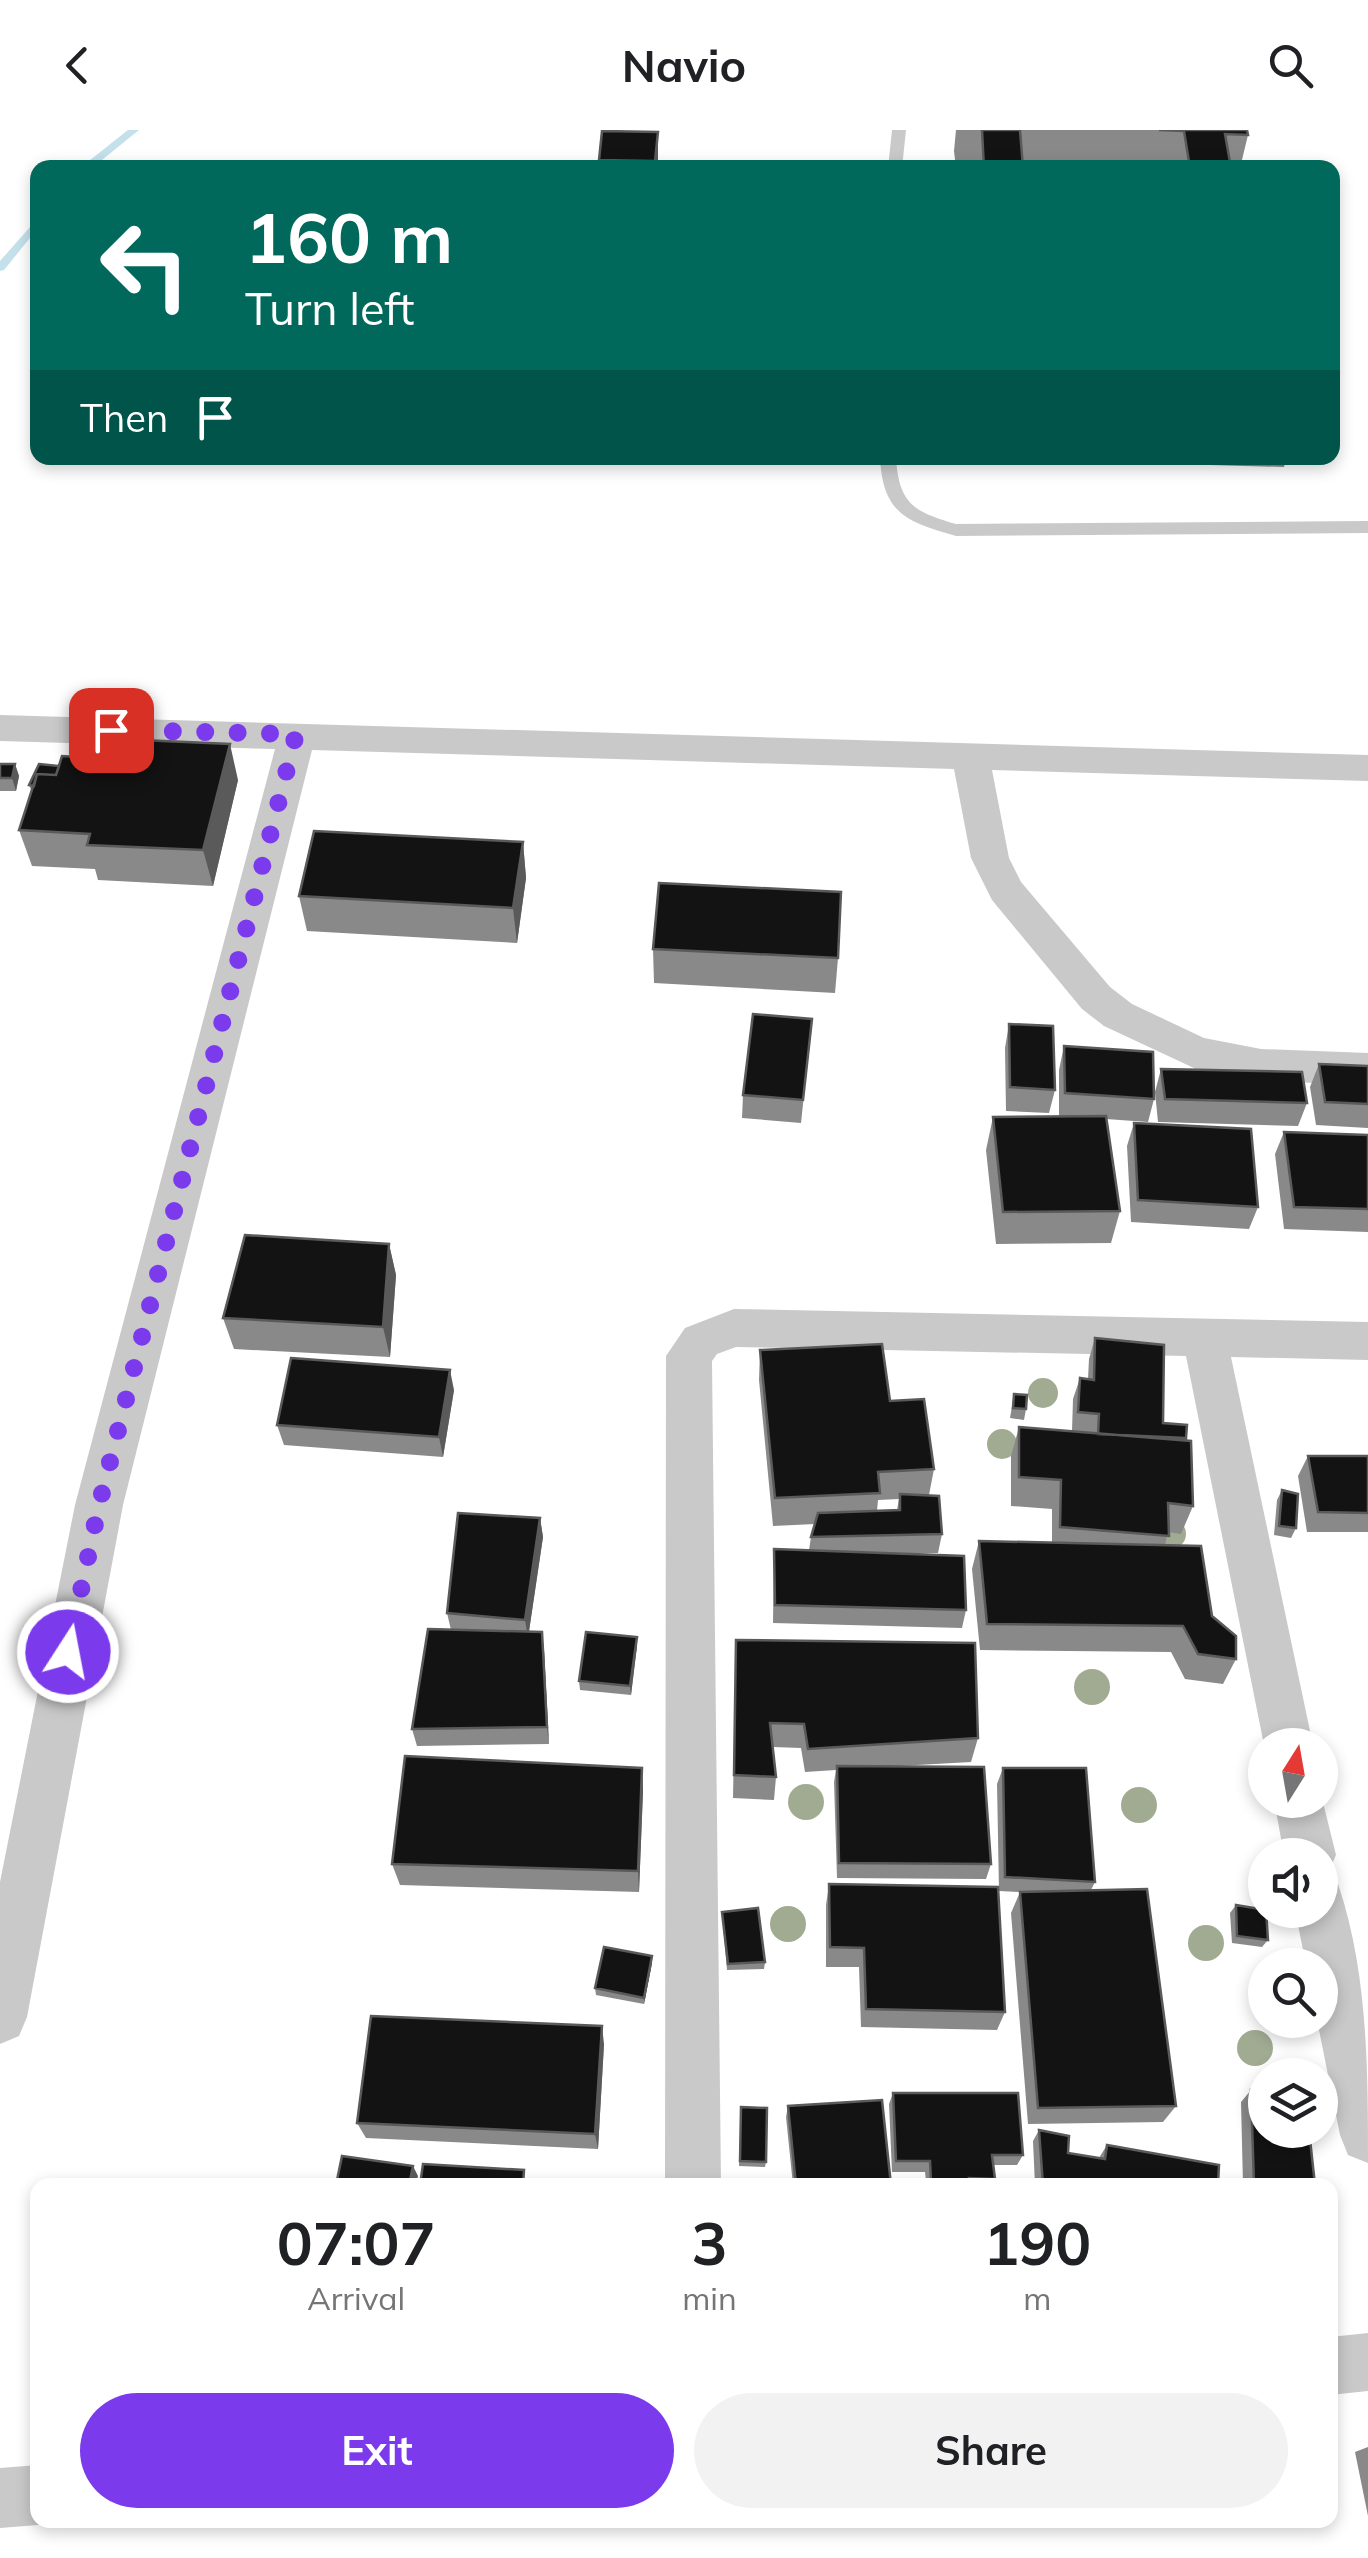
<!DOCTYPE html>
<html lang="en">
<head>
<meta charset="utf-8">
<style>
	body { margin:0; font-family:Mulish,sans-serif; background:#f2f2f2; color:#202124; height:100vh; display:flex; flex-direction:column; font-size:38px; white-space:nowrap }
	* { box-sizing:border-box; margin:0 }
	p { font-size:32px; color:#757577 }
	.icon { flex:none; width:55px; height:55px; fill:none; stroke:currentColor; stroke-width:2; stroke-linecap:round; stroke-linejoin:round }
	.map { position:relative; flex:1; overflow:hidden }
	.panel { position:absolute; left:30px; top:2048px; width:1308px; height:350px; display:flex; flex-direction:column; background:#fff; border-radius:20px; box-shadow:0 5px 15px #0003 }
	.panel>* { flex:none }
	.banner { position:absolute; left:30px; top:30px; width:1310px; height:305px; border-radius:20px; box-shadow:0 5px 15px #0003; background:#00695c; color:#fff; overflow:hidden }
	.needle { width:65px; rotate:11deg }
	.tools { position:absolute; left:1248px; top:1598px; display:grid; gap:20px }
	.tools a { display:grid; place-items:center; width:90px; height:90px; border-radius:50%; background:#fff; box-shadow:0 5px 15px #0003; font-size:50px }
	.pin { position:absolute; display:grid; place-items:center; width:85px; height:85px; color:#fff; margin:-42px; border-radius:20px; box-shadow:0 5px 15px #0006 }
	.me { position:absolute; width:110px; margin:-55px; rotate:11deg; stroke-linejoin:round; filter:drop-shadow(0 0 8px #0008) }
	.turn { display:flex; align-items:center; gap:35px; height:210px; padding:0 50px; font-size:45px }
	.turn .icon { width:130px; height:130px; stroke-width:2.5 }
	.turn b { display:block; font-size:70px; line-height:85px }
	.then { display:flex; align-items:center; height:95px; padding:0 50px; background:#0003; gap:20px; font-size:38px }
	.eta { display:flex; justify-content:space-evenly; align-items:center; height:170px; text-align:center }
	.eta b { font-size:60px; font-weight:700; line-height:70px }
	.primary-button { display:flex; gap:20px; margin-top:auto; padding:20px 50px }
	.primary-button a { flex:1; height:115px; border-radius:60px; background:#7c3aed; color:#fff; font-size:40px; font-weight:700; line-height:115px; text-align:center }
	.primary-button a+a { background:#f2f2f2; color:#202124 }
	header { display:flex; justify-content:space-between; align-items:center; height:130px; padding:0 50px; background:#fff; font-size:45px; font-weight:700 }
	.map>svg:first-child { display:block }
</style>
</head>
<body>
<header><svg class="icon" aria-label="back" viewBox="0 0 24 24"><path d="M15 5l-7 7 7 7"/></svg>Navio<svg class="icon" aria-label="search" viewBox="0 0 24 24"><circle cx="10" cy="10" r="6"/><path d="M15 15l6 6"/></svg></header>
<div class="map">
<svg width="1368" height="2428" viewBox="0 0 1368 2428">
	<rect width="100%" height="100%" fill="#fff"/>
	<g fill="none" stroke-linecap="round" stroke-linejoin="round">
		<!-- stream -->
		<path fill="#c4e0eb" fill-rule="evenodd" d="M128,0H139L92,38H80Z
			M38,88V98L4,140L0,141V131Z"/>
		<!-- service -->
		<path fill="#c9c9c9" fill-rule="evenodd" d="M892,0H906L902,38H888Z
			M880,328H896C899,374 914,382 956,394L1368,391V403L956,406C907,392 883,384 880,328Z"/>
		<!-- minor -->
		<path fill="#c9c9c9" fill-rule="evenodd" d="M0,585L1368,625V651L992,640L1009,728L1021,752L1110,857L1132,874L1204,908L1261,919L1368,923V955L1261,951L1196,939L1104,896L1082,879L992,770L971,728L954,639L312,620L123,1375L27,1887L19,1906L0,1914V1752L75,1375L275,619L0,611Z
			M734,1179L1368,1192V1230L1231,1227L1313,1615H1265V1620L1186,1226L736,1217L717,1224L712,1231L721,2055H665L666,1226L685,1198Z
			M1320,1660L1336,1725L1328,1743L1320,1746V1725H1284L1274,1670H1320Z
			M1320,1746L1338,1754C1368,1842 1368,1940 1368,2033L1348,2025L1340,2005L1317,1890L1320,1835H1306L1295,1780H1320Z
			M1368,2203V2261L1330,2265V2207Z
			M38,2335V2390H50L38,2395L0,2398V2338Z"/>
	</g>
	<!-- trees -->
	<g fill="#a1ab92">
		<circle cx="1043" cy="1263" r="15"/>
		<circle cx="1002" cy="1314" r="15"/>
		<circle cx="1171" cy="1404" r="15"/>
		<circle cx="1092" cy="1557" r="18"/>
		<circle cx="806" cy="1672" r="18"/>
		<circle cx="1139" cy="1675" r="18"/>
		<circle cx="788" cy="1794" r="18"/>
		<circle cx="1206" cy="1813" r="18"/>
		<circle cx="1255" cy="1918" r="18"/>
	</g>
	<!-- wall -->
	<path fill="#898989" fill-rule="evenodd" d="M956,0H1247L1248,5L1240,38H956L954,21Z
		M658,28L657,38H599V30Z
		M960,328H1286L1284,337Z
		M0,634H15L19,646L16,661H0Z
		M238,650L213,756L98,750L95,739L32,736L19,700L32,662L29,655Z
		M523,712L526,748L517,813L307,801L299,766Z
		M653,819L838,828L835,863L654,853Z
		M812,889L801,993L742,988L743,965Z
		M1009,894L1055,960L1049,983L1006,981L1005,918Z
		M1064,916L1154,969L1148,992L1106,989L1120,1081L1111,1113L996,1114L986,1020L993,987L1059,986V940Z
		M1319,934L1368,936V998L1316,995L1310,957Z
		M1161,939L1307,973L1298,996L1158,992L1155,962Z
		M1134,993L1258,1077L1249,1099L1131,1092L1127,1016Z
		M1284,1002L1368,1005V1102L1284,1099L1275,1024Z
		M389,1114L396,1145L390,1227L234,1219L223,1188Z
		M1095,1208L1163,1293L1186,1308L1185,1311L1193,1376L1181,1404L1168,1402L1165,1415L1212,1486L1236,1529L1223,1554L1185,1549L1171,1522L980,1520L972,1439L979,1411L1052,1413V1379L1011,1376V1326L1019,1297L1072,1301L1073,1269L1080,1248L1088,1249L1089,1229Z
		M760,1220L890,1271L934,1339L929,1365L942,1404L938,1423L896,1424L966,1480L962,1498L773,1493L774,1419L809,1420L811,1407L815,1394L773,1396L759,1250ZM899,1369L897,1380L877,1381L878,1370Z
		M454,1260L443,1327L284,1315L277,1295Z
		M1014,1264L1026,1279L1024,1290L1010,1288Z
		M1308,1326H1368V1402H1307L1298,1346Z
		M1282,1360L1296,1398L1291,1408L1274,1405L1277,1370Z
		M540,1388L543,1407L529,1501L544,1520L549,1614L417,1616L412,1599L451,1500L447,1483Z
		M736,1510L978,1608L971,1632L899,1636L991,1734L986,1749L837,1748L834,1652L836,1640L805,1642L801,1618L773,1617L776,1647L774,1670L733,1668Z
		M637,1516L631,1565L580,1560L579,1551Z
		M642,1638L643,1661L639,1762L400,1755L392,1734Z
		M1003,1638L1095,1752L1091,1760L1176,1976L1163,1992L1028,1994L1011,1783L1020,1762L999,1761L997,1654Z
		M829,1754L1005,1882L997,1900L861,1897L859,1837H826V1775Z
		M1236,1775L1268,1810L1262,1817L1232,1813L1230,1783Z
		M722,1782L765,1832L764,1839L727,1840Z
		M652,1833L644,1874L596,1865L595,1858Z
		M604,1914L598,2019L366,2008L357,1993Z
		M1251,1960L1315,2055H1243L1241,1972Z
		M893,1963L1023,2025L1017,2035H993L995,2049L991,2055H899L901,2050L926,2051L925,2042H892L889,1974Z
		M788,1976L891,2055H793L786,1987Z
		M741,1977L766,2032L765,2037L739,2036Z
		M1039,2000L1068,2023L1099,2028L1107,2015L1218,2055H1035L1033,2011Z
		M1368,2317V2386L1355,2322Z"/>
	<!-- shaded-wall -->
	<path fill="#5a5a5a" d="M658,2V28L657,38H655Z
		M230,614L238,650L213,756L203,720Z
		M15,634L19,646L16,661L12,648Z
		M523,712L526,748L517,813L513,778Z
		M389,1114L396,1145L390,1227L383,1197Z
		M450,1240L454,1260L443,1327L439,1307Z
		M540,1388L543,1407L528,1508L525,1490Z
		M542,1502L544,1520L549,1614L547,1597Z
		M637,1507V1516L631,1565L630,1556Z
		M642,1638L643,1661L639,1762L638,1741Z
		M652,1826V1833L644,1874V1868Z
		M602,1896L604,1914L598,2019L595,2004Z
		M413,2036L418,2046L416,2055H409Z"/>
	<!-- building -->
	<path fill="#131313" stroke="#5a5a5a" stroke-width="2.5" d="M982,0H1020L1023,38H984Z
		M1159,0H1247L1248,5L1225,4L1231,38H1190L1184,1Z
		M602,1L658,2L655,31L599,30Z
		M118,609L230,614L203,720L87,715L90,704L19,700L37,644L56,645L62,626L112,629Z
		M0,634H15L12,648H0Z
		M39,634L59,636L56,645L37,644L34,656L29,655Z
		M314,701L523,712L513,778L299,766Z
		M659,753L841,762L838,828L653,819Z
		M753,884L812,889L803,970L743,965Z
		M1009,894L1053,896L1055,960L1010,957Z
		M1064,916L1153,922L1154,969L1065,963Z
		M1319,934L1368,936V974L1325,972Z
		M1161,939L1302,942L1307,973L1165,969Z
		M1106,986L1120,1081L1003,1082L993,987Z
		M1134,993L1251,999L1258,1077L1138,1070Z
		M1284,1002L1368,1005V1079L1294,1077Z
		M245,1105L389,1114L383,1197L223,1188Z
		M1095,1208L1164,1215L1163,1293L1187,1295L1186,1308L1098,1304L1099,1284L1078,1282L1080,1248L1094,1250Z
		M882,1214L890,1271L924,1269L934,1339L878,1342L880,1363L775,1368L760,1220Z
		M291,1228L450,1240L439,1307L277,1295Z
		M1014,1264L1027,1265L1026,1279L1013,1278Z
		M1019,1297L1191,1311L1193,1376L1168,1373L1169,1406L1060,1397L1061,1350L1019,1347Z
		M1308,1326H1368V1383L1318,1382Z
		M1282,1360L1298,1364L1296,1398L1279,1396Z
		M900,1364L939,1366L942,1404L811,1407L818,1383L900,1380Z
		M458,1383L540,1388L525,1490L447,1483Z
		M979,1411L1201,1416L1212,1486L1236,1506V1529L1198,1524L1183,1496L987,1494Z
		M774,1419L964,1426L966,1480L775,1475Z
		M428,1499L542,1502L547,1597L412,1599Z
		M586,1502L637,1507L630,1556L579,1551Z
		M736,1510L975,1513L978,1608L808,1619L804,1594L770,1593L776,1647L734,1645Z
		M405,1626L642,1638L638,1741L392,1734Z
		M837,1636L984,1637L991,1734L839,1733Z
		M1003,1638H1086L1095,1752L1005,1747Z
		M829,1754L998,1757L1005,1882L866,1879L864,1818L830,1817Z
		M1147,1759L1176,1976L1038,1978L1020,1762Z
		M1236,1775L1266,1780L1268,1810L1237,1806Z
		M758,1778L765,1832L728,1834L722,1782Z
		M604,1817L652,1826L644,1868L595,1858Z
		M371,1886L602,1896L595,2004L357,1993Z
		M1251,1960L1265,1963V2000H1309L1315,2055H1254Z
		M893,1963H1018L1023,2025H992L995,2049L969,2048L970,2055H902L901,2050L931,2051L930,2031H896Z
		M882,1970L891,2055H796L788,1976Z
		M741,1977L767,1978L766,2032L740,2031Z
		M1039,2000L1069,2006L1068,2023L1105,2029L1107,2015L1219,2035L1218,2055H1043Z
		M342,2026L413,2036L409,2055H336Z
		M423,2034L524,2040L523,2055H420Z"/>
	<g fill="none" stroke-linecap="round" stroke-linejoin="round">
		<!-- route -->
		<path stroke="#7c3aed" stroke-width="18" stroke-dasharray="0 32.4" d="M68,1522L99,1375L296,604L111,600"/>
	</g>
</svg>
<div class="tools">
<a><svg class="needle" viewBox="-14 -14 28 28"><path d="M0-13l5 13h-10z" fill="#e53935"/><path d="M0 13l5-13h-10z" fill="#757577"/></svg></a>
<a><svg class="icon" aria-label="sound" viewBox="0 0 24 24"><path d="M4 9h4l5-4v14l-5-4H4zM17 9q2 3 0 6"/></svg></a>
<a><svg class="icon" aria-label="search" viewBox="0 0 24 24"><circle cx="10" cy="10" r="6"/><path d="M15 15l6 6"/></svg></a>
<a><svg class="icon" aria-label="layers" viewBox="0 0 24 24"><path d="M12 4l9 5-9 5-9-5zM3 14l9 5 9-5"/></svg></a>
</div>
<div class="pin" style="left:111px;top:600px;background:#d93025"><svg class="icon" aria-label="arrive" viewBox="0 0 24 24"><path d="M6 21V4h12l-3 4 3 4H6"/></svg></div>
<svg class="me" style="left:68px;top:1522px" viewBox="-20 -20 40 40"><circle r="17" fill="#7c3aed" stroke="#fff" stroke-width="3"/><path d="M0-11L8 9 0 5-8 9z" fill="#fff"/></svg>
<div class="banner">
<div class="turn"><svg class="icon" aria-label="left" viewBox="0 0 24 24"><path d="M17 20v-9H6M10 6l-5 5 5 5"/></svg><div><b>160 m</b>Turn left</div></div>
<div class="then">Then<svg class="icon" aria-label="arrive" viewBox="0 0 24 24"><path d="M6 21V4h12l-3 4 3 4H6"/></svg></div>
</div>
<section class="panel">
<div class="eta">
<div><b>07:07</b><p>Arrival</p></div>
<div><b>3</b><p>min</p></div>
<div><b>190</b><p>m</p></div>
</div>
<div class="primary-button"><a>Exit</a><a>Share</a></div>
</section>
</div>
</body>
</html>
